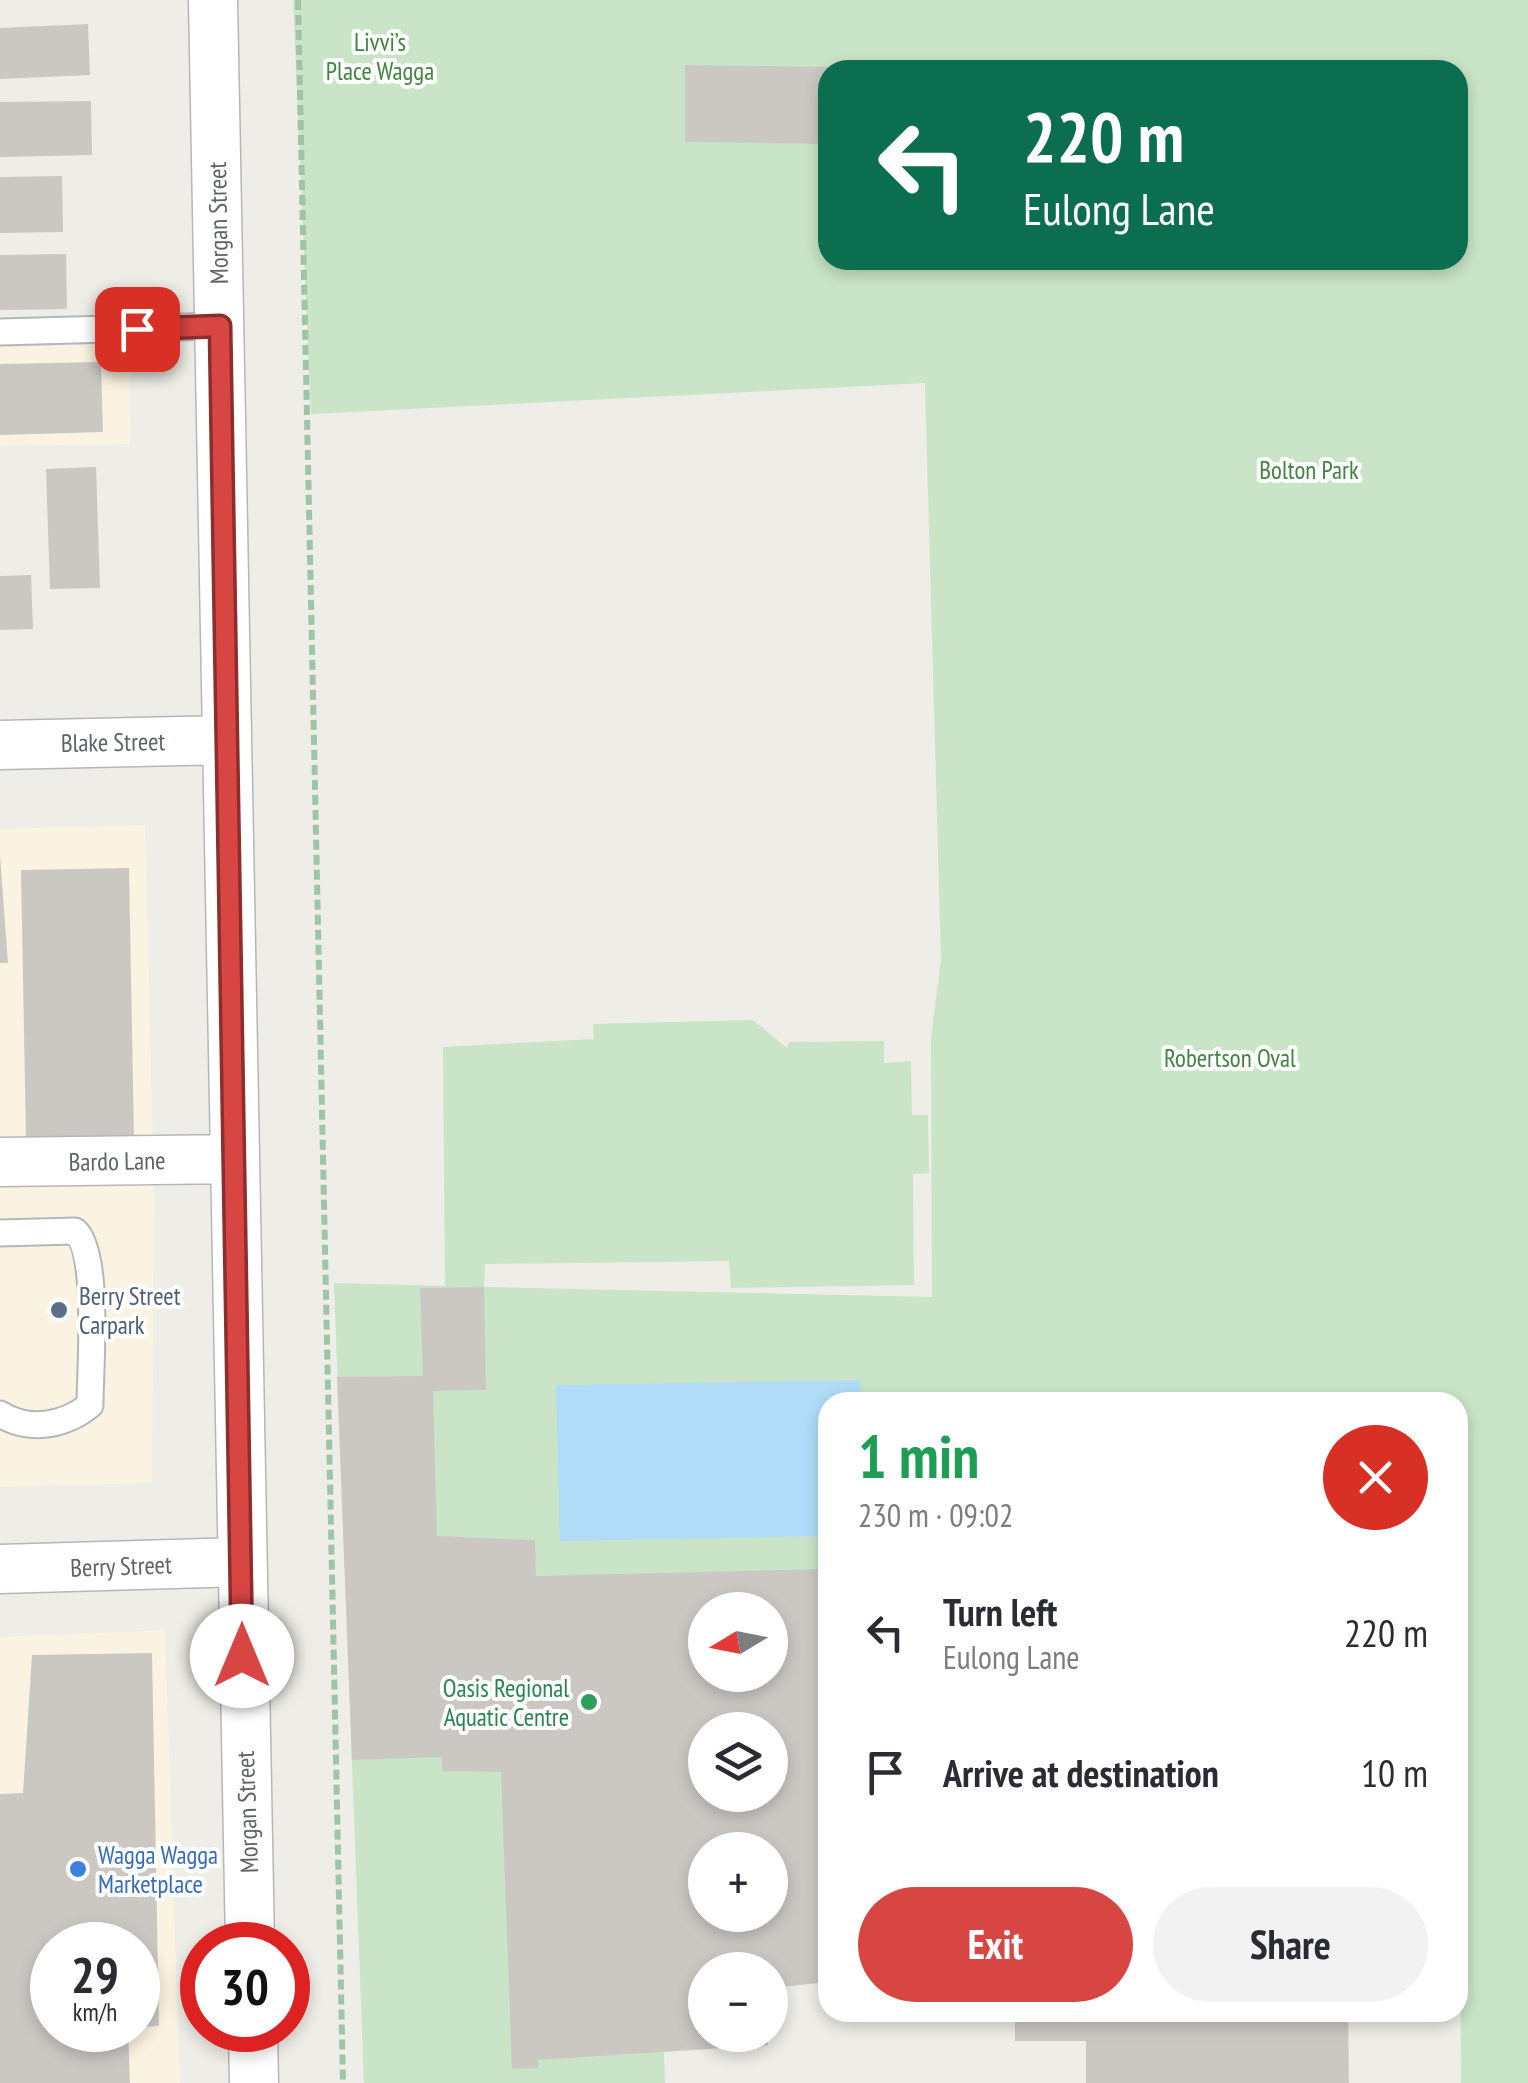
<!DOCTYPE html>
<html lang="en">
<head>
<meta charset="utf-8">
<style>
	body { margin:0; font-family:"PT Sans Narrow",sans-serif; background:#f2f2f3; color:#2b2b33; height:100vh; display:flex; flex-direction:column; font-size:38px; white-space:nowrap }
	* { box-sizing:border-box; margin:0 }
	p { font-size:32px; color:#7c7c81 }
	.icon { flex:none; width:55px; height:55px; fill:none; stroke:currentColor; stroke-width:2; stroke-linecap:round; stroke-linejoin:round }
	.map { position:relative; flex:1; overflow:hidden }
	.details { position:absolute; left:818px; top:1392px; width:650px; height:630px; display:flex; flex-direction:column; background:#fff; border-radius:30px; box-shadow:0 5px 15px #0003 }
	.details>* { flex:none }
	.guide { position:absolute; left:818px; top:60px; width:650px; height:210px; border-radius:30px; box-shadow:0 5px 15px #0003; background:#0b6e4f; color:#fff; overflow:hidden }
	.needle { width:65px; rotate:260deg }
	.buttons { position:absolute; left:688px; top:1592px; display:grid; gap:20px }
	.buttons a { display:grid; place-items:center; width:100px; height:100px; border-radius:50%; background:#fff; box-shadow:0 5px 15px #0003; font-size:50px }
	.speed { position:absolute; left:30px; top:1922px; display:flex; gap:20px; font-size:50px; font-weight:700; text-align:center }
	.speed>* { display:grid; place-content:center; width:130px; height:130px; border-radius:50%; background:#fff; box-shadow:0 5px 15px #0003; line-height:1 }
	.speed small { font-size:25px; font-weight:400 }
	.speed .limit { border:15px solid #d22; background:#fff; color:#111 }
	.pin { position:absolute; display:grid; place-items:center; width:85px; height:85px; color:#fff; margin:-42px; border-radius:20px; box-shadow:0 5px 15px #0006 }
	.me { position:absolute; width:110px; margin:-55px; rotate:0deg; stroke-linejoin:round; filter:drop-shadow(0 0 8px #0008) }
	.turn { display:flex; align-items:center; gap:35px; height:210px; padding:0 40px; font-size:45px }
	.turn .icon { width:130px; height:130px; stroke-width:2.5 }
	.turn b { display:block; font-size:70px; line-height:85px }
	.round { display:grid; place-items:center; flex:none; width:105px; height:105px; border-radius:52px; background:#f2f2f3 }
	.overview { display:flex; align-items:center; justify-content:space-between; height:170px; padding:0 40px }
	h1 { font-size:60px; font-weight:600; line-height:75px; color:#1e9e55 }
	.cta { display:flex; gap:20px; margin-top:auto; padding:20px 40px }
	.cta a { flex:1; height:115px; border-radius:60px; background:#d84644; color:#fff; font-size:40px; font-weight:600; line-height:115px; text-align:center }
	.cta a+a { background:#f2f2f3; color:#2b2b33 }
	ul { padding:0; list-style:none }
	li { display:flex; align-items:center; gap:30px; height:140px; padding:0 40px }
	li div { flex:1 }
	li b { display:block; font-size:38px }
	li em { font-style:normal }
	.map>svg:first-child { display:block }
</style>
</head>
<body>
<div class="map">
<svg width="1528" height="2083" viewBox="0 0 1528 2083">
	<rect width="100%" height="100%" fill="#efede7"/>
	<!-- commercial -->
	<path fill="#fbf3e1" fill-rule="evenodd" d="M129,344L130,444L0,446V347Z
		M145,825L153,1146L0,1148V829Z
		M154,1176L152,1483L0,1487V1179Z
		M165,1630L180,2083H0V1637ZM52,1945H138V2030H52Z"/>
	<!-- green -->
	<path fill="#c9e4c7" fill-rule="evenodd" d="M293,0H1528V2083H1461L1458,1402H828L827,1982L770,1988V1970H705V2035H768V2045L664,2052L665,2083H364L334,1283L445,1286L443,1047L594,1039L593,1024L753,1020L787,1048L789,1042L884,1041V1063L911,1061L912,1115H928L929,1173L913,1174L914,1285L731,1288L729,1261L485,1264L484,1287L932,1297L931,1038L941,959L925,383L311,414ZM828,70H1458V260H828ZM705,1610H770V1675H705ZM705,1730H770V1795H705ZM705,1850H770V1915H705Z"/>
	<!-- water -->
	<path fill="#b0dcf7" d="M860,1380L861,1402H828L827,1536L560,1541L556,1385Z"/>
	<!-- building -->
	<path fill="#cbc8c4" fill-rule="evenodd" d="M88,24L90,75L0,79V28Z
		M685,65L828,67V144L685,142Z
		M91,101L92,155L0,157V102Z
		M62,176L63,232L0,233V177Z
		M66,254L67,309L0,310V255Z
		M101,362L103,432L0,435V364Z
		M96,467L100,588L50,589L46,469Z
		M31,575L33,629L0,630V576Z
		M0,855L8,963H0Z
		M129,868L134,1138L26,1140L21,870Z
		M484,1287L486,1390L433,1391L437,1536L535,1540L536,1576L828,1569V1982L770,1988V1970H705V2035H768V2045L538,2060V2068L512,2069L501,1772L442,1771V1757L352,1760L337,1377L423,1376L420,1288ZM705,1610H770V1675H705ZM705,1730H770V1795H705ZM705,1850H770V1915H705Z
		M152,1653L159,2026L138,2027V1945H52V2030H128L130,2083H0V1794L23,1793L32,1655Z
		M1015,2012H1348L1349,2083H1086V2041H1015Z"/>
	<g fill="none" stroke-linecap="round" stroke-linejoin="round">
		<defs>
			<path id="lane" d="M0,332L220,326
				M0,1233L75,1231C100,1252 90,1369 90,1405C64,1426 29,1432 0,1414"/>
			<path id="street" d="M213,0L250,1945
				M0,745L226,740
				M0,1162L234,1159
				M0,1569L242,1562
				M253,2030L254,2083"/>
		</defs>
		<!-- lane casing -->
		<use href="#lane" stroke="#b4b7ba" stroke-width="29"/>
		<!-- street casing -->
		<use href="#street" stroke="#b4b7ba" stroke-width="51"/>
		<!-- path -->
		<path stroke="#a0c4a8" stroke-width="6" stroke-dasharray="10 5" stroke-linecap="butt" d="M298,0L343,2083"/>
		<!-- lane -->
		<use href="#lane" stroke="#fff" stroke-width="25"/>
		<!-- street -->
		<use href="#street" stroke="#fff" stroke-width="48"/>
	</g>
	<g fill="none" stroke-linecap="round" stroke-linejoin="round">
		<defs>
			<path id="route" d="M137,329L220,326L242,1656"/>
		</defs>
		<!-- route casing -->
		<use href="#route" stroke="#8c2e2c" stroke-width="25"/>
		<!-- route -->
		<use href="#route" stroke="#d84644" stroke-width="18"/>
	</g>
	<!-- markers -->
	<circle fill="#5c6f8a" stroke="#fff" stroke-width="4" cx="59" cy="1310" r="10"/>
	<circle fill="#2e9e5b" stroke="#fff" stroke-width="4" cx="589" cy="1702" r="10"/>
	<circle fill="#3f7fe0" stroke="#fff" stroke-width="4" cx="78" cy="1869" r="10"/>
	<g text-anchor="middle" stroke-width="8" stroke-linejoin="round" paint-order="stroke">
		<!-- park labels -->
		<g font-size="25" fill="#41843f" stroke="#fff">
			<text x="380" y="51">Livvi’s<tspan x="380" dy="29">Place Wagga</tspan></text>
			<text x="1309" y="479">Bolton Park</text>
			<text x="1230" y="1067">Robertson Oval</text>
		</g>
		<!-- street labels -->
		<g font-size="25" fill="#5f6266" stroke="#fff">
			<text transform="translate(218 223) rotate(-91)" y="9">Morgan Street</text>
			<text transform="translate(113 742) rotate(-1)" y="9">Blake Street</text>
			<text transform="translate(117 1161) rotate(-1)" y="9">Bardo Lane</text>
			<text transform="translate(121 1566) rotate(-2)" y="9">Berry Street</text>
			<text transform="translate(247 1812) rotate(-92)" y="9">Morgan Street</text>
		</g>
		<!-- service labels -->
		<g font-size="25" fill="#4e5e75" stroke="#fff" text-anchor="start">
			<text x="79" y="1305">Berry Street<tspan x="79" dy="29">Carpark</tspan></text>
		</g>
		<!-- leisure labels -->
		<g font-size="25" fill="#27864d" stroke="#fff" text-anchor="end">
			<text x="569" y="1697">Oasis Regional<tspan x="569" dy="29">Aquatic Centre</tspan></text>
		</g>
		<!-- shop labels -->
		<g font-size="25" fill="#366cbe" stroke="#fff" text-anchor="start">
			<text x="98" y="1864">Wagga Wagga<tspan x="98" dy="29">Marketplace</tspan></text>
		</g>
	</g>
</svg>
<div class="buttons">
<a><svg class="needle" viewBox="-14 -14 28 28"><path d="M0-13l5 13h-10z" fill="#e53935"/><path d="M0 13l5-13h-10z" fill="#7c7c81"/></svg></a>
<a><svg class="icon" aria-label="layers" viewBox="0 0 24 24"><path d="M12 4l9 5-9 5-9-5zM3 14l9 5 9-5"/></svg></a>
<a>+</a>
<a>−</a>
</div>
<div class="speed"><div>29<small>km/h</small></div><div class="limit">30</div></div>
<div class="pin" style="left:137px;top:329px;background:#d93025"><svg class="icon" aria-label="arrive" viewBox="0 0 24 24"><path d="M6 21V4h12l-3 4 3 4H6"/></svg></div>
<svg class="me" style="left:242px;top:1656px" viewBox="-20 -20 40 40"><circle r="19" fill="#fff"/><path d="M0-13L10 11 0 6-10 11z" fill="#d84644"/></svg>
<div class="guide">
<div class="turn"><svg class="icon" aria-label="left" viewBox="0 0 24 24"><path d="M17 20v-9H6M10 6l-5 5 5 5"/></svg><div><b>220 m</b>Eulong Lane</div></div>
</div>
<section class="details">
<div class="overview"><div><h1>1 min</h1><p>230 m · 09:02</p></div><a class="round" style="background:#d93025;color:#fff"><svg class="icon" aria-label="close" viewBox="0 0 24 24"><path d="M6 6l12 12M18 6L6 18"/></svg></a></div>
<ul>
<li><svg class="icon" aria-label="left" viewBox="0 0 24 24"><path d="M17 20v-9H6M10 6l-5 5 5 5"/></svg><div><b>Turn left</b><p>Eulong Lane</p></div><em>220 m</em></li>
<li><svg class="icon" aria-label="arrive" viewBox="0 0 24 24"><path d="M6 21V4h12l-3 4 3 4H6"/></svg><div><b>Arrive at destination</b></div><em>10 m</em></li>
</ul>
<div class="cta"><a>Exit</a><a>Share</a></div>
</section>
</div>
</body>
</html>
